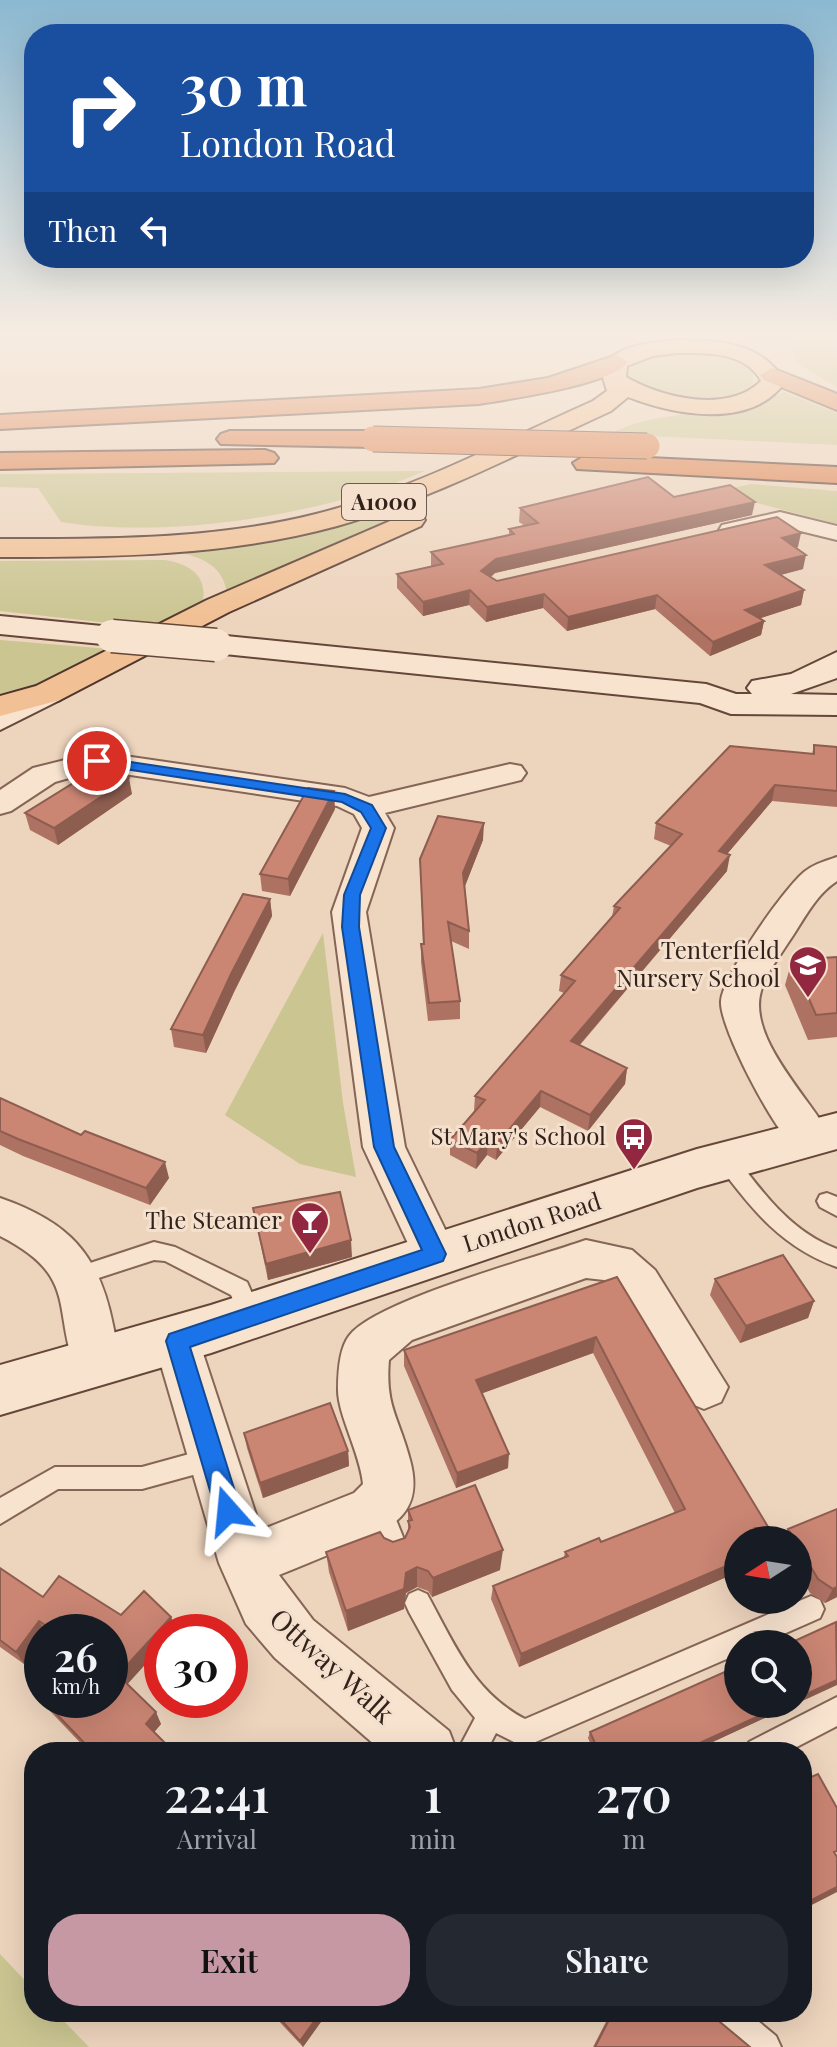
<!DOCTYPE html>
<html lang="en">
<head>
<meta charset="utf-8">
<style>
	body { margin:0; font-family:"Playfair Display",serif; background:#242831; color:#f1f3f6; height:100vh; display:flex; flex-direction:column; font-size:30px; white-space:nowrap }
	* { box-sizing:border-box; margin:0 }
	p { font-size:26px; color:#9ea1a6 }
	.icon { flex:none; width:44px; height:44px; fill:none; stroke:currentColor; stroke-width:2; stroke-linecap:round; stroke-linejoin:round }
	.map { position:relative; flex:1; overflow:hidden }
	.panel { position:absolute; left:24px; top:1742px; width:788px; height:280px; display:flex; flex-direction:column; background:#171b24; border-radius:32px; box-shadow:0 8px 32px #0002 }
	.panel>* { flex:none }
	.top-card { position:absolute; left:24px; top:24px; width:790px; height:244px; border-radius:32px; box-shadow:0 8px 32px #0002; background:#1a4fa0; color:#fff; overflow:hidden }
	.needle { width:52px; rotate:258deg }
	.controls { position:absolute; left:724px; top:1526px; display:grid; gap:16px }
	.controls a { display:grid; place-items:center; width:88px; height:88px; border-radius:50%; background:#171b24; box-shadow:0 8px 32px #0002; font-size:40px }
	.speed { position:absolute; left:24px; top:1614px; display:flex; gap:16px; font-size:40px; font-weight:700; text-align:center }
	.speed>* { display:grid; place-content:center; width:104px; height:104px; border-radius:50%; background:#171b24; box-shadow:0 8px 32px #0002; line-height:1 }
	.speed small { font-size:20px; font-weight:400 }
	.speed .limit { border:12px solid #d22; background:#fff; color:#111 }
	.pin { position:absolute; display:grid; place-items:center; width:68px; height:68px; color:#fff; margin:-34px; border:4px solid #fff; border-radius:50%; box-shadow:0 2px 8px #0007 }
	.me { position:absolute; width:88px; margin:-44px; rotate:342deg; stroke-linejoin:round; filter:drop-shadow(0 0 6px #0008) }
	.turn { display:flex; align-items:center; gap:28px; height:168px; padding:0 24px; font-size:36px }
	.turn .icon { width:104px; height:104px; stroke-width:2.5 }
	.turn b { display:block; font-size:56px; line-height:68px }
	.then { display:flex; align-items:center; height:76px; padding:0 24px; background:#0003; gap:16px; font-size:30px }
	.eta { display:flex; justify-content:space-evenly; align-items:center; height:136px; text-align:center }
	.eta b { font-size:48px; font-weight:600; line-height:56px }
	.button { display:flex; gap:16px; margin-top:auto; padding:16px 24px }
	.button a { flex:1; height:92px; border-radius:32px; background:#c698a4; color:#111; font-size:32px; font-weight:600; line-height:92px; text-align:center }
	.button a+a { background:#242831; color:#f1f3f6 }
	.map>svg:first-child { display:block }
</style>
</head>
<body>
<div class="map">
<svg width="837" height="2047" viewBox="0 0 837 2047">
	<rect width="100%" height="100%" fill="#edd4bd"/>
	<!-- green -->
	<path fill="#cac591" d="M797,336H837V387L796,363L791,341Z
		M691,352L730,358L753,372V386C723,406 649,408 628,373C635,349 671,353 691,352Z
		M784,392L837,413V445L610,434C666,405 729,421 784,392Z
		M425,471C326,515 168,539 61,522L38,488L0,487V474Z
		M751,484L837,491V524L715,492Z
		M413,499L427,504L227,593C223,566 203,558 179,552Z
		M165,560C188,564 207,574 203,601L182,617L154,628L0,611V561Z
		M0,640L110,649L50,680L0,694Z
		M323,933L343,1103L356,1177L300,1164L225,1115Z
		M0,1954L34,1990V2012H55L89,2047H0Z"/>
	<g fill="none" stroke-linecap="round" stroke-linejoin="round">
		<defs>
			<path id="lane" d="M727,1153L734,1155C763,1193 791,1232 837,1249V1267C783,1248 753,1211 720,1167L717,1161L720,1155Z
				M827,1193L837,1197V1216L820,1207L817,1201L820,1195Z
				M154,1242L175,1247L247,1282L262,1316L259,1323L251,1326L243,1323L231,1295L165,1261L154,1260L77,1285L69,1282L66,1276L69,1270Z
				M211,1448L219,1451L223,1459L219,1467L211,1470L142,1489H58L0,1524V1498L55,1467H142Z
				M378,1493L387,1497L407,1547L404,1556L395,1559L386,1556L366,1505L369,1497Z
				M418,1590L427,1594C454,1643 473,1692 525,1719L811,1596L820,1600L824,1609L820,1618L761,1644H738V1654L524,1747L496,1733L486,1752H457L475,1718L452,1690L409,1612L405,1603L409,1594Z
				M837,1697V1726L787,1752H745L749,1742Z
				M708,2012H747L776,2036L781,2047H741L712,2023Z"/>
			<path id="street" d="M780,512L837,526V540L780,526L731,537L719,530L722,525Z
				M97,752L345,788L369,797L510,764L521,766L526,773L521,780L385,813L394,828L366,912L405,1147L457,1254L451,1267L435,1273L419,1267L363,1147L332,912L362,828L354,814L337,806L97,770L55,782L11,811L0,814V790L33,768Z
				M837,857V881C814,896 803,922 788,943C778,959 766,973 761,991C747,1038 810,1098 831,1137L825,1148C815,1151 804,1155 795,1148C775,1132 719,1027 721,1001C723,975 783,890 804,872C814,864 825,861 837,857Z
				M0,1198C69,1222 99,1254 113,1325C117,1345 123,1360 114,1379L97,1385L80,1379C49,1312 83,1278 0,1236Z
				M586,1240L632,1250L655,1270L728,1387L721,1402L704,1409L687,1402L623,1298L604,1280L586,1278L412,1340L389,1360C385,1407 399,1417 410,1460C425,1515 390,1529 347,1547C325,1556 302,1566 279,1575L313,1620L449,1731L457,1752H383L275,1658L246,1624L219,1563L154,1341L160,1326L177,1320L194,1326L261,1530L354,1493L363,1484C360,1453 338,1415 338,1390C338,1374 339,1349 349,1336C374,1301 538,1257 586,1240Z"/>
			<path id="secondary" d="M0,616L112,627L123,629L128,636L123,643L112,645L0,634Z
				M216,635L706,684L736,694H752L747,688L752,681L791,674L837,652V678L791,694L837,695V715L731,714L700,703L205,652L200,645L205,638Z
				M48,683L60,686L65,693L60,700L0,730V706Z
				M837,1113V1149L697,1188L211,1353L0,1415V1365L211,1305L697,1149Z"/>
			<path id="primary" d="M677,340C719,340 762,342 785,382C751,430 674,415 628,397L611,411C521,452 432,499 337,526C227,556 113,557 0,557V539C106,539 213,540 316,514C413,490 503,441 593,401L607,391L601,371C614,344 650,343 677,340ZM677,353C706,353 745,351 761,381C728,414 662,398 626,377L627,366L653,356Z
				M411,512L421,514L425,520L421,526L229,612L60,700L0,716V696L36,686L207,600Z"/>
			<path id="highway" d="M617,355L628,362C611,385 509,399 479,404L0,429V415L479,389L548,378Z
				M772,368L837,394V410L764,380L760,375Z
				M230,431H373L386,439L373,447L221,444L217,439L221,434Z
				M265,450L274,453L278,458L274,463L0,469V453Z
				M586,455L837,467V483L577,469L573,463Z"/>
		</defs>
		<!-- lane casing -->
		<use href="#lane" stroke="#846556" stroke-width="4"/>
		<!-- street casing -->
		<use href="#street" stroke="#846556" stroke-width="4"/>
		<!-- secondary casing -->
		<use href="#secondary" stroke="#65473a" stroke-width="4"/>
		<!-- primary casing -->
		<use href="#primary" stroke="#51352b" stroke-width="4"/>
		<!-- highway casing -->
		<use href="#highway" stroke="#51352b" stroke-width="4"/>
		<!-- lane -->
		<use href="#lane" fill="#f8e3cf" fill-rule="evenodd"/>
		<!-- street -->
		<use href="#street" fill="#f8e3cf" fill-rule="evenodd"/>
		<!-- secondary -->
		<use href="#secondary" fill="#f8e3cf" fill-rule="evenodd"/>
		<!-- primary -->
		<use href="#primary" fill="#f1c094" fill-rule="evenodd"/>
		<!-- highway -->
		<use href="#highway" fill="#dd7f4c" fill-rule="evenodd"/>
		<defs>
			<path id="secondary-bridge" d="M112,636L216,645"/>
			<path id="highway-bridge" d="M373,439L647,446"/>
		</defs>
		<!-- secondary-bridge casing -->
		<use href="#secondary-bridge" stroke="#65473a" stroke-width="35" stroke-linecap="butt"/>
		<!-- highway-bridge casing -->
		<use href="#highway-bridge" stroke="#51352b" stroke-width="27" stroke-linecap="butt"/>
		<!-- secondary-bridge -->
		<use href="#secondary-bridge" stroke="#f8e3cf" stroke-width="32"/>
		<!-- highway-bridge -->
		<use href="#highway-bridge" stroke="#dd7f4c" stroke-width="25"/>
	</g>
	<!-- wall -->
	<path fill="#ae7263" d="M674,497L752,515L495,573L491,577L497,581L798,547L796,548L803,569L780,575L804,590L801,605L760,618L764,621L761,635L710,656L655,609L567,631L543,608L486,622L469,605L423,616L397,588V574L431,566V552L509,535V529L525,526L519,522L520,508Z
		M814,745L837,747V807L772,801L727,854V871L580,1045L627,1068L625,1084L588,1131L540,1107L496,1160L487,1155L476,1169L450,1155V1140L474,1111L475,1096L564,993L559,991L561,975L612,917L614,906L671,846L654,839L656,823L812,754Z
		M132,794L58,845L30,830L25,813Z
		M335,809L290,896L262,891L260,874Z
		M483,840L465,886L469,931V949L451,941L460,1001V1019L428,1021L421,962V944H423L420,859Z
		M270,899L272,916L234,992L206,1053L174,1047L171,1029Z
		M837,957V1037L808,1040L785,985L792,960Z
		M0,1098L169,1178L150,1205L23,1156L0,1145Z
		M253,1208L352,1257L268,1280Z
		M617,1277L738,1540V1572L519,1667L491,1599L493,1586L564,1557L565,1552L601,1542L675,1513L593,1353L482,1393L508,1468L456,1488L404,1366V1350Z
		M715,1279L814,1301L808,1318L740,1343L710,1295Z
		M244,1433L348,1451L349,1466L263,1498L247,1448Z
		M837,1509V1597L825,1603L810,1593L798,1572V1540H783L788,1529Z
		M408,1510L500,1570L432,1597L428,1591L417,1587L406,1593L404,1609L348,1631L329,1572L326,1552L393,1542L405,1538L408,1531Z
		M0,1568L43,1597L121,1615L171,1617L176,1631L175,1632H162L127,1684L161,1724L154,1732L174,1752H89L50,1711L43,1700L110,1632H42V1640L24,1664L0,1647Z
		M738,1704H795L691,1752H594L588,1738L590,1732Z
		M272,2012H328L303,2047L274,2016Z
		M611,2012H708L750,2047H593Z"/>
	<!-- shaded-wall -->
	<path fill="#8d5d50" d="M755,502L752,515L495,573L480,585L481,571L496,559Z
		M801,533L798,547L780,552L782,538Z
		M806,555L803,569L762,580L765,565Z
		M470,590L469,605L423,616V602Z
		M804,590L801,605L743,624L745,610Z
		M544,594L543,608L486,622L487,607Z
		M657,595L655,609L567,631L568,617Z
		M764,621L761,635L710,656L713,642Z
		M129,778L132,794L58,845L54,828Z
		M775,785L772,801L716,867L719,851Z
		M334,791L335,809L290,896L288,879Z
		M484,823L483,840L463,891V873Z
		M730,855L727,871L569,1057L571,1041Z
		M270,899L272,916L234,992L206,1053L203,1035L231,974Z
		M627,1068L625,1084L588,1131L590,1115Z
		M541,1091L540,1107L496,1160L497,1144Z
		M488,1140L487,1155L476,1169L477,1153Z
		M165,1162L169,1178L150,1205L146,1188Z
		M351,1240L352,1257L268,1280L266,1264Z
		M814,1301L808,1318L740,1343L746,1326Z
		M596,1337L593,1353L475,1396L476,1380Z
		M348,1451L349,1466L263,1498L260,1483Z
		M509,1454L508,1468L456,1488L457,1473Z
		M503,1550L500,1570L432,1597L433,1578Z
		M738,1561V1572L519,1667L521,1654Z
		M417,1567V1587L406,1593L404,1609L348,1631L346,1611Z
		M837,1587V1597L825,1603L833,1589Z
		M171,1617L176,1631L175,1632H162V1646L124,1688L118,1675Z
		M39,1621L45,1632H42V1640L24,1664L16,1652Z
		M837,1680V1685L798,1703V1698Z
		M785,1704H795L691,1752H680Z
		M156,1712L161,1724L151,1736L146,1724Z
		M837,1887V1892L802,1910V1905Z
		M321,2012H328L303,2047L300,2041Z"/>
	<!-- building -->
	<path fill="#ca8573" stroke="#8d5d50" stroke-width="2" d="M648,477L674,497L730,485L755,502L496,559L481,571L497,581L777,517L801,533L782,538L806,555L765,565L804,590L745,610L764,621L713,642L657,595L568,617L544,594L487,607L470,590L423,602L397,574L443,564L431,552L514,534L509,529L538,523L520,508Z
		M814,745L837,747V791L775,785L719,851L730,855L571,1041L627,1068L590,1115L541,1091L497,1144L488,1140L477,1153L450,1140L485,1100L475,1096L575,981L561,975L620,908L614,906L682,834L656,823L730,746L814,754Z
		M112,759L117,760L129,778L54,828L25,813Z
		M308,788L334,791L288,879L260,874Z
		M438,816L484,823L463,873L469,931L448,922L460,1001L429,1003L421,944H424L420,859Z
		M243,894L270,899L231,974L203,1035L171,1029Z
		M837,957V1013L816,1015L792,960Z
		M0,1098L81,1135L85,1131L165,1162L146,1188L18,1139L0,1131Z
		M340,1192L351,1240L266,1264L253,1208Z
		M783,1255L814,1301L746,1326L715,1279Z
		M617,1277L776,1540H738V1561L521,1654L493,1586L568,1556L565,1552L599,1538L601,1542L685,1509L596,1337L476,1380L509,1454L457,1473L404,1350Z
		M330,1403L348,1451L260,1483L244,1433Z
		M475,1485L503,1550L433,1578L428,1571L417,1567L406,1573L404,1589L346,1611L326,1552L380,1532L384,1538L393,1542L405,1538L410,1527L408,1521L412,1520L408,1510Z
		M837,1509V1587L833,1589L818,1579L798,1545V1540H795L788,1529Z
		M0,1568L43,1597L59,1576L121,1615L144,1591L171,1617L118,1675L156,1712L146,1724L174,1752H93L43,1700H110V1632H56L39,1621L16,1652L0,1640Z
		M836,1622L837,1680L798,1698V1644H788Z
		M738,1666V1704H785L680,1752H599L590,1732Z
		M818,1774L837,1808V1851L834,1852L837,1857V1887L802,1905V1781Z
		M274,2012H321L300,2041Z
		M613,2012H708L750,2047H595Z"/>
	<!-- sky -->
	<linearGradient id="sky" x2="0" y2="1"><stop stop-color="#8bb8d1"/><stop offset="0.54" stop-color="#f7ece1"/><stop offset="1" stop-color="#f7ece1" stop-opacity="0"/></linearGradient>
	<rect width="837" height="622" fill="url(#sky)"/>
	<!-- route -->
	<path fill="#1a73e8" stroke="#114b97" stroke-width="2" d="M97,757L345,794L372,805L386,828L360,895L359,927L394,1147L446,1254L443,1261L190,1347L241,1511L237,1520L228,1523L219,1520L216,1511L166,1341L169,1334L422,1250L374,1147L342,927L344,895L371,828L361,812L342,802L92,764L89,761Z"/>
	<!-- icons -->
	<defs>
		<symbol id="school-pin" viewBox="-11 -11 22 30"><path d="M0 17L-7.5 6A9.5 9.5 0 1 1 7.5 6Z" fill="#92283f" stroke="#f4e0cc"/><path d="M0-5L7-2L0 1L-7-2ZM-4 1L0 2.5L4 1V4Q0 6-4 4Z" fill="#fff"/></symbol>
		<symbol id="bus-pin" viewBox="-11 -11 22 30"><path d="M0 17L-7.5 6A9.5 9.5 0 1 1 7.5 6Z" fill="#92283f" stroke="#f4e0cc"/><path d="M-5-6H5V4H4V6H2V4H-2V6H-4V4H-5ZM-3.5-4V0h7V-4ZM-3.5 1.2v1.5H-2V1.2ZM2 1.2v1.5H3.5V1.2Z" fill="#fff"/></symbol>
		<symbol id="bar-pin" viewBox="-11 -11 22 30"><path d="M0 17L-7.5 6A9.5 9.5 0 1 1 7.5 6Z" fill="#92283f" stroke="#f4e0cc"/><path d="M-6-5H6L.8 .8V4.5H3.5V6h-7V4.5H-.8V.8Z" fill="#fff"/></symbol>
	</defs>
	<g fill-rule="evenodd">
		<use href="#school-pin" x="786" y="943" width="44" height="60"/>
		<use href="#bus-pin" x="612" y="1115" width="44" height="60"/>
		<use href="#bar-pin" x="288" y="1199" width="44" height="60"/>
	</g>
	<g text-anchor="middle" stroke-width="6" stroke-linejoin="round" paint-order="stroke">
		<!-- shield labels -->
		<rect fill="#f4e0cc" stroke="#6d5b50" stroke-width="2" x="342" y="484" width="84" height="36" rx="6"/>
		<g font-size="22" font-weight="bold" fill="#33221b">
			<text x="384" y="510">A1000</text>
		</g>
		<!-- poi labels -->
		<g font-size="24" fill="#33221b" stroke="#f4e0cc" text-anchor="end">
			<text x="780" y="959">Tenterfield<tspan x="780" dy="28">Nursery School</tspan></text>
			<text x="606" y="1145">St Mary's School</text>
			<text x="282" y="1229">The Steamer</text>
		</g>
		<!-- street labels -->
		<g font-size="24" fill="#33221b" stroke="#f4e0cc">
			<text transform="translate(532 1223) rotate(-18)" y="8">London Road</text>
		</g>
		<!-- near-street labels -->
		<g font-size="28" fill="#33221b" stroke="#f4e0cc">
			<text transform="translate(332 1666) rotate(42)" y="10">Ottway Walk</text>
		</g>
	</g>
</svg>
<div class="controls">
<a><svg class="needle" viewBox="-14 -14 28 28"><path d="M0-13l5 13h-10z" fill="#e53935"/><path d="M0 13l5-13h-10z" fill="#9ea1a6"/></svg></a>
<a><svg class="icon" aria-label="search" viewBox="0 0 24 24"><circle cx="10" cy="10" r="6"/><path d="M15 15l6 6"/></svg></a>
</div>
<div class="speed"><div>26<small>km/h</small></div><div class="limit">30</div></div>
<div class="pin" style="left:97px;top:761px;background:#d93025"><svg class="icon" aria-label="arrive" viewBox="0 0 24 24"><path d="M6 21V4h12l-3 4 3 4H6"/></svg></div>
<svg class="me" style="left:228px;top:1511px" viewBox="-20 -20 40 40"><path d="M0-17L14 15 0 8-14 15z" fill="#1a73e8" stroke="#fff" stroke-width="4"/></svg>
<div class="top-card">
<div class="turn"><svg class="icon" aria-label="right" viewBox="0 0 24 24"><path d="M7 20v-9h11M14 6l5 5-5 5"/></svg><div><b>30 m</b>London Road</div></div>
<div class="then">Then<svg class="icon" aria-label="left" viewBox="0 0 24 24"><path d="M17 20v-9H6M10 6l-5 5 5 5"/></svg></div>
</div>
<section class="panel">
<div class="eta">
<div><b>22:41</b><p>Arrival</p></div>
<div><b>1</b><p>min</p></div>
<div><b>270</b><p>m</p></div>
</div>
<div class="button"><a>Exit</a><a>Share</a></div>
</section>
</div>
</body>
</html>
